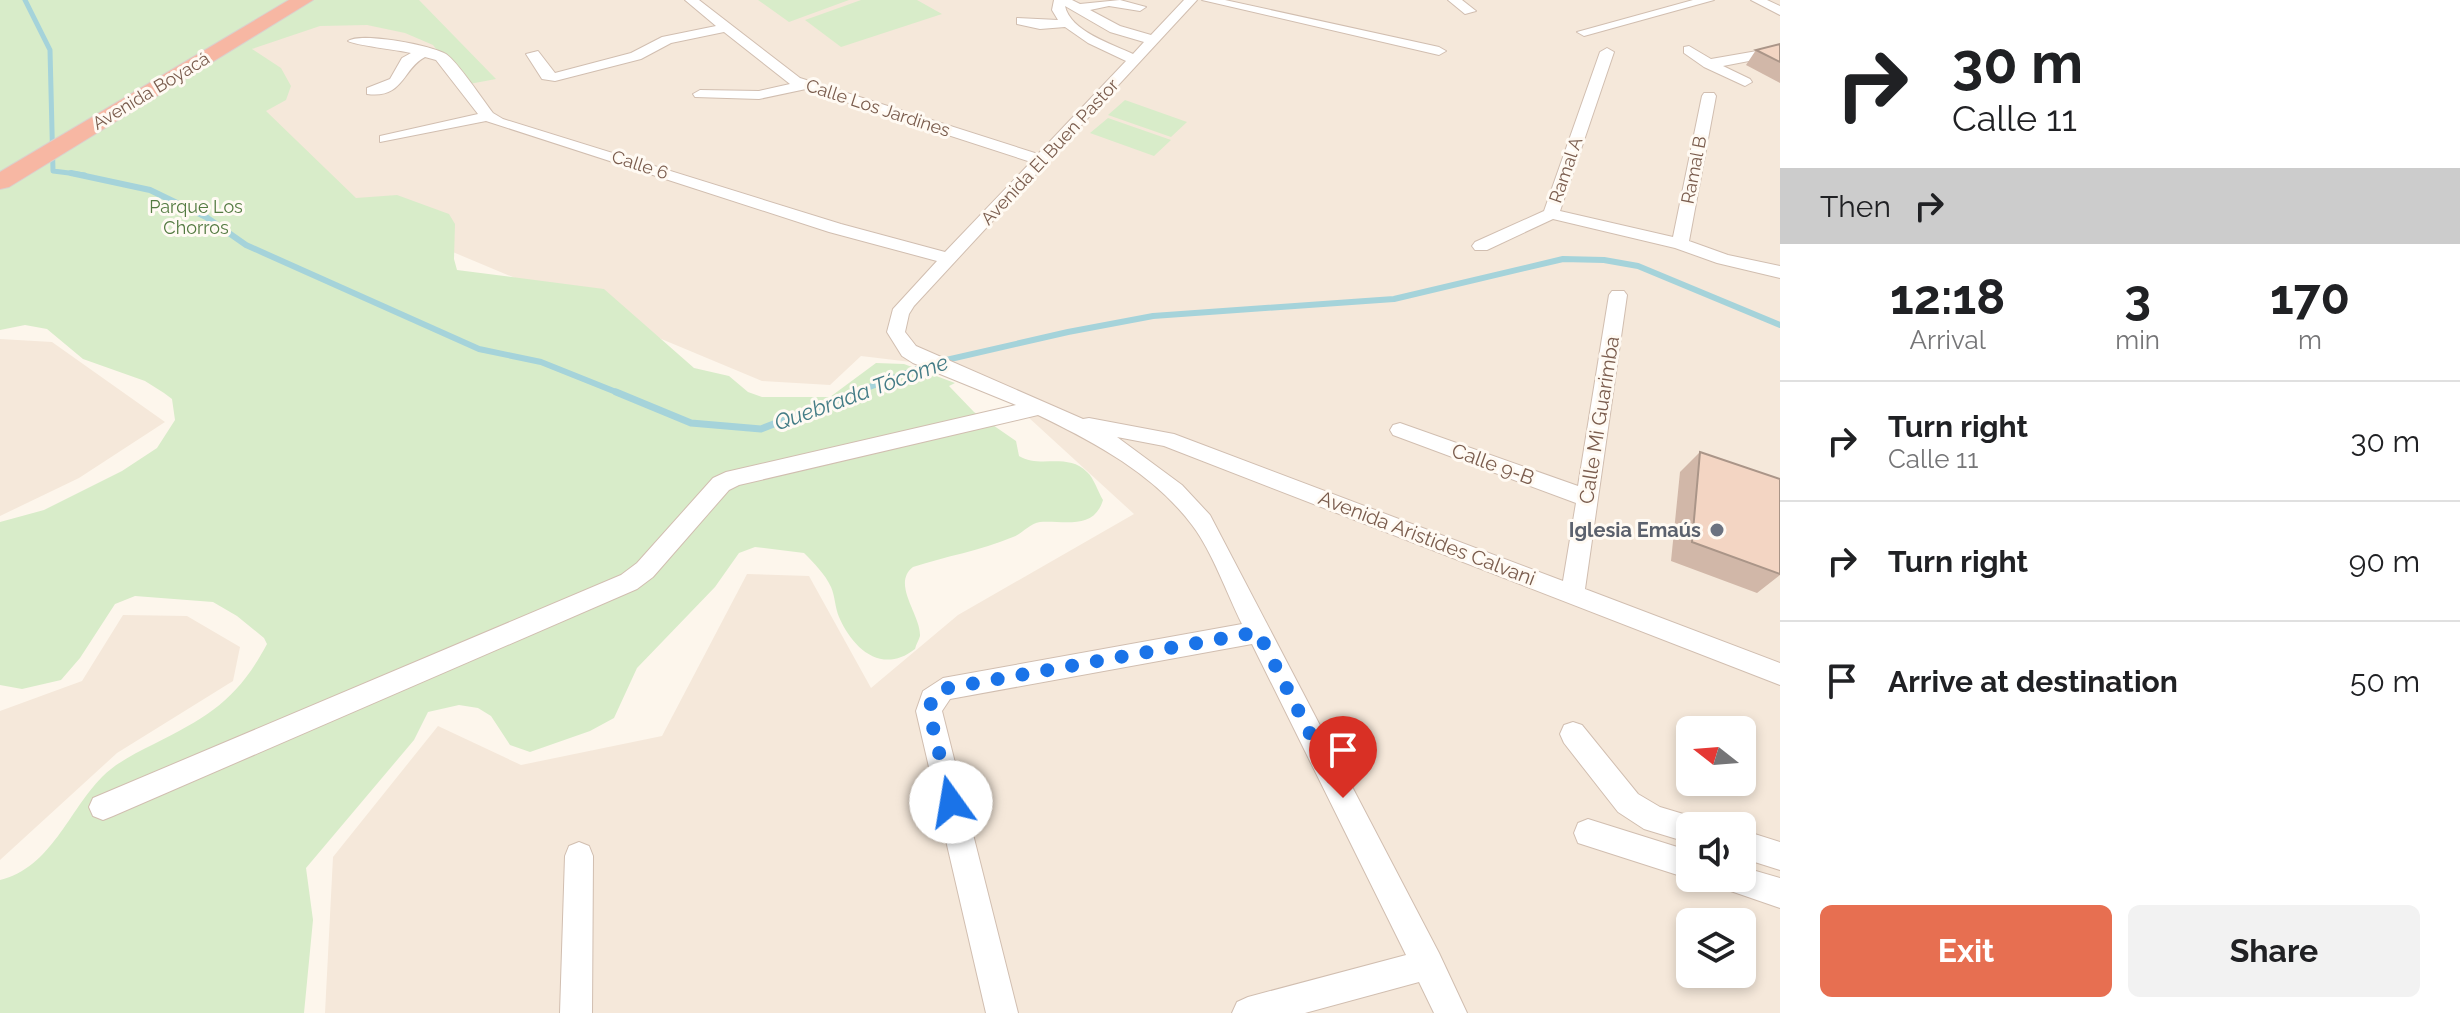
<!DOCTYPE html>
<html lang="en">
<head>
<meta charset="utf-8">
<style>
	body { margin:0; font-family:Raleway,sans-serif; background:#f2f2f2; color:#202124; height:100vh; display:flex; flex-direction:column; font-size:30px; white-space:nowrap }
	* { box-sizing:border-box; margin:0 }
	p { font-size:26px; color:#757577 }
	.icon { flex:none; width:44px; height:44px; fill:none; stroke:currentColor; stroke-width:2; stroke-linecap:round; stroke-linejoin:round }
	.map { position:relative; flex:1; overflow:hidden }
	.drawer { display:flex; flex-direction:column; background:#fff; width:680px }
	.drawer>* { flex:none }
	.top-card { background:#fff; color:#202124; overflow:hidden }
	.needle { width:52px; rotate:287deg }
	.controls { position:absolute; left:1676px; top:716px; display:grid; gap:16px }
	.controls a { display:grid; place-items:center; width:80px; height:80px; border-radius:12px; background:#fff; box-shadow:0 4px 12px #0003; font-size:40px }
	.pin { position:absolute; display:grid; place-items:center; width:68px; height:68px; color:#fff; margin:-82px -34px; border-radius:50% 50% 50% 0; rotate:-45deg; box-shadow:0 0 8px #0007 }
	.pin .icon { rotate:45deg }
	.me { position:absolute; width:88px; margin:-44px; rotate:347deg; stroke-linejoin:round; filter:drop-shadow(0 0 6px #0008) }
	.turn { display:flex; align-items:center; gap:28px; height:168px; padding:0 40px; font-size:36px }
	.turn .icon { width:104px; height:104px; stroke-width:2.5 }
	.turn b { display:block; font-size:56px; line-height:68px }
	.then { display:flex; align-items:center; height:76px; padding:0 40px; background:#0003; gap:16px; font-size:30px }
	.eta { display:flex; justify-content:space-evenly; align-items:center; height:136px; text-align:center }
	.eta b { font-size:48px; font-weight:700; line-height:56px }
	.cta { display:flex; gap:16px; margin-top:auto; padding:16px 40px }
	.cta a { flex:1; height:92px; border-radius:12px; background:#e76f51; color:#fff; font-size:32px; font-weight:700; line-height:92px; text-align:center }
	.cta a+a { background:#f2f2f2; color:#202124 }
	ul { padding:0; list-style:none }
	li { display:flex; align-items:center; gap:24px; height:120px; padding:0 40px; border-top:2px solid #e0e0e0 }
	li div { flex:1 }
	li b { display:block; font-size:30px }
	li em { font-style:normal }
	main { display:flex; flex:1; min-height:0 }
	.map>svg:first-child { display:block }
</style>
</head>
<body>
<main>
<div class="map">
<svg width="1780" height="1013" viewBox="0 0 1780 1013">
	<rect width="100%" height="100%" fill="#fdf6ec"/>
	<!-- residential -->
	<path fill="#f5e8da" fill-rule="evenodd" d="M329,0H1780V1013H325L333,857L438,726L521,765L662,736L747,574L809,576L871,688L958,615L1134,514L1015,405L911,362L861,356L830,385L762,381L412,235L339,211L223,72L279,28ZM1690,730H1742V782H1690ZM1690,826H1742V878H1690ZM1690,922H1742V974H1690Z
		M0,339L52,342L165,422L79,478L0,516Z
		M123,615L187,616L240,647L233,681L117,753L0,860V711L82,681Z"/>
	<!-- green -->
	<path fill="#d8ecc9" d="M0,0H419L496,79L464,85L433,45L405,33L367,25L320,26L252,49L281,68L291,86L286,100L266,111L356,198L397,195L449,214L455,224L454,259L457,270L604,289L694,368L729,376L748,392L762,397H830L876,363L904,364L955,383L949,386L974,412L1016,441L1019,456C1039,469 1067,452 1087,472C1094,478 1098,492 1103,500C1094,531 1062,520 1040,522C1030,523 1022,534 1013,537C980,551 946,556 913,567C891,584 921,615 920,636C919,640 916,644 915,649C882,675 853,649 839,617C835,608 835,596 831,587C825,574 814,563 804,553L755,547L739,553L715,587L637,668L614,718L590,731L530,752L510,745L491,716L478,708L459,705L428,712L414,740L306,868L313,920L304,1013H0V880C51,868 69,810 102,777C117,762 136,753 154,744C209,716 237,700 267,644L264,638L237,616L213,602L135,596L115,604L80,658L61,680L22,689L0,685V522L44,510L122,471L157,448L175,420L172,399L164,393L145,381L83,359L47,329L25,325L0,330Z
		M758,0H849L789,22Z
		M861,0H917L942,14L841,47L805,20Z
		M1125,100L1187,122L1171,137L1108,115Z
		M1108,118L1171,140L1154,156L1090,133Z"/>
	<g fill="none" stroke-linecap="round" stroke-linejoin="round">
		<!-- stream-far2 -->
		<path stroke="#a5d3da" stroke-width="5" d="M25,0L50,50L53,171L85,175"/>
		<!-- stream-far1 -->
		<path stroke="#a5d3da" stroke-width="6" d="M71,173L150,190L206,217L246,245L479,349L541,362L621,394
			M851,394L933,363L1068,332L1153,316L1394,299L1563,259L1604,260L1638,266L1780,325"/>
		<!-- stream -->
		<path stroke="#a5d3da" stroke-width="7" d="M616,392L691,423L761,429L856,392"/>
		<defs>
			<path id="minor" d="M685,0H699L800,78L1038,154L1126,61L1088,43L1065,27L1040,29L1017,24V18L1058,20L1052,10L1054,0H1072L1080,4L1120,0L1146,7L1140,11L1109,6L1090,10L1120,26L1151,35L1184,0H1197L914,306L909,314L905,332L916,346L1083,419L1089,418L1174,434L1563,581L1576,503L1393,435L1390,430L1393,425L1400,423L1578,486L1609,295L1612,291H1624L1627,295L1585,589L1780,663V685L1164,446L1117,437L1182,485L1210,515L1439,953L1467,1013H1434L1419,982L1305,1013H1232L1237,1002L1248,997L1406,955L1252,644L950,699L942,711L1018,1013H986L916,711L923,691L943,678L1242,624C1227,594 1212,551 1192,525C1154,474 1094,442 1038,415L739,485L729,490L653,577L637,589L113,816L103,820L93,816L89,807L93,798L621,575L637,563L713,478L726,472L1016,405L913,363L902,356L887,332L893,309L937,261L829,232L486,121L380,142V136L478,114L436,60L425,57C402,69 404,99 367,94V88L390,79L402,58L411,53C398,50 354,45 348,41C361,32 431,45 446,54C457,61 483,100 493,113L503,119L841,224L945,252L1031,162L806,89L759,99L695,97L693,94L700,90L759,91L790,84L724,32L671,43L641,59L555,81L542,79L526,54L538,51L555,73L631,53L662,37L716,26ZM1065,6L1110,32L1144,42L1133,54C1112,44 1070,31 1065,6Z
				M1202,0H1225L1439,47L1446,51L1439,55Z
				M1448,0H1462L1476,11L1465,14Z
				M1693,0H1714L1584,36L1577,32Z
				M1751,0H1767L1780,6V15Z
				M1689,46L1711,59L1780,47V55L1723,66L1750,79L1752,82L1745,86L1704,67L1684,53V47Z
				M1607,48L1614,52L1560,211L1673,237L1702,96L1704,93H1714L1716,96L1689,241L1728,255L1780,266V278L1717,263L1675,248L1553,219L1487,250H1475L1472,246L1475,242L1544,211L1600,52Z
				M1573,722L1582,725L1638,794L1660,807L1700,819L1703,826H1690V843L1644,829L1618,812L1564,743L1560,734L1564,725Z
				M1588,819L1690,851V878H1693L1690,879L1578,843L1574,833L1578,823Z
				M1742,830L1780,842V870L1742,858Z
				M579,842L589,846L593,856L592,1013H560L565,856L569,846Z
				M1742,867L1780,878V908L1722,888L1718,878H1742Z"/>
			<path id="highway" d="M289,0H313L9,187L0,189V172Z"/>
		</defs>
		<!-- minor casing -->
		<use href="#minor" stroke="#d1beb0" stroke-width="2"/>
		<!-- highway casing -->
		<use href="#highway" stroke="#dad1cd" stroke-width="2"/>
		<!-- minor -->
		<use href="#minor" fill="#fff" fill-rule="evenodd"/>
		<!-- highway -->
		<use href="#highway" fill="#f7b7a3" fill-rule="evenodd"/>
	</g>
	<!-- wall -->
	<path fill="#d1b7a8" d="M1780,44V83L1746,65L1756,50Z
		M1700,452L1780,479V575L1757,593L1671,561L1680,472Z"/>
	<!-- building -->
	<path fill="#f3d5c3" stroke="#aa9588" stroke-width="2" d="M1780,44V62L1756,50Z
		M1700,452L1780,479V574L1692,542Z"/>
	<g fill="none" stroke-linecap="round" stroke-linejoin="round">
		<!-- route -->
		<path stroke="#1a73e8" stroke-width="14" stroke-dasharray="0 25.2" d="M951,802L929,711L932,699L943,689L1258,632L1343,798"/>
	</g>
	<!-- markers -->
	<circle fill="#6b7280" stroke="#fffaf3" stroke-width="3" cx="1717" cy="530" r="8"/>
	<g text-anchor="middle" stroke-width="6" stroke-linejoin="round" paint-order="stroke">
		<!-- far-street labels -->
		<g font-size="18" fill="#7a5c4d" stroke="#fffaf3">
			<text transform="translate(151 91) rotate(-31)" y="6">Avenida Boyacá</text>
			<text transform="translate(878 108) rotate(18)" y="6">Calle Los Jardines</text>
			<text transform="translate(1050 152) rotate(-47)" y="6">Avenida El Buen Pastor</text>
			<text transform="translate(640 165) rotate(18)" y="6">Calle 6</text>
			<text transform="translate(1566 170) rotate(-71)" y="6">Ramal A</text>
			<text transform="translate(1694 170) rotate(-79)" y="6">Ramal B</text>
		</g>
		<!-- far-park labels -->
		<g font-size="18" fill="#537a41" stroke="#fffaf3">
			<text x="196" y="213">Parque Los<tspan x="196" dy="21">Chorros</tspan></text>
		</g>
		<!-- street labels -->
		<g font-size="20" fill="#7a5c4d" stroke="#fffaf3">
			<text transform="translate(1599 420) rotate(-81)" y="7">Calle Mi Guarimba</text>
			<text transform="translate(1493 464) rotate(20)" y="7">Calle 9-B</text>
			<text transform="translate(1427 538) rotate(21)" y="7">Avenida Aristides Calvani</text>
		</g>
		<!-- worship labels -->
		<g font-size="20" font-weight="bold" fill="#5b616d" stroke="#fffaf3" text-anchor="end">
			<text x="1701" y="537">Iglesia Emaús</text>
		</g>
		<!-- water labels -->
		<g font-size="22" font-style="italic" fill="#437c86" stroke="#fffaf3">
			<text transform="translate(861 392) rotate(-20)" y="8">Quebrada Tócome</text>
		</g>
	</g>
</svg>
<div class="controls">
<a><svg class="needle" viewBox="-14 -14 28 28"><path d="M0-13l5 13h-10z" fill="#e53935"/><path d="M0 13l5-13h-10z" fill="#757577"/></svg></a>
<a><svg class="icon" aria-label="sound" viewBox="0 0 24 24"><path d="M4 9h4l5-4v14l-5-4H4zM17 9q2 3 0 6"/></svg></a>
<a><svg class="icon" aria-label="layers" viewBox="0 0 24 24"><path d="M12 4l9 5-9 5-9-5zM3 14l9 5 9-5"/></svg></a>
</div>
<div class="pin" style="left:1343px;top:798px;background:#d93025"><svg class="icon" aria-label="arrive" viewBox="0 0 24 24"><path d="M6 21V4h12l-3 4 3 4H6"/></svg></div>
<svg class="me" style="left:951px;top:802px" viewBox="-20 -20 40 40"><circle r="19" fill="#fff"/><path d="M0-13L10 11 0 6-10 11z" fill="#1a73e8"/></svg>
</div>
<section class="drawer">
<div class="top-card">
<div class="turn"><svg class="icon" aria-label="right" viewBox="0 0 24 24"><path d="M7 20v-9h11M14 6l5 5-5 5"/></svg><div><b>30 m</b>Calle 11</div></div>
<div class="then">Then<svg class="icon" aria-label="right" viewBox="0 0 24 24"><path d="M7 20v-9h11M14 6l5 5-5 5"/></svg></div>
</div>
<div class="eta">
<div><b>12:18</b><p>Arrival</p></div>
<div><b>3</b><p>min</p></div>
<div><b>170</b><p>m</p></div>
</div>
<ul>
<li><svg class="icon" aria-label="right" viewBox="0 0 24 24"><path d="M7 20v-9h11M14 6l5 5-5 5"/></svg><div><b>Turn right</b><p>Calle 11</p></div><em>30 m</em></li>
<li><svg class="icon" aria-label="right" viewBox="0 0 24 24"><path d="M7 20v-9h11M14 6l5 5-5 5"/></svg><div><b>Turn right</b></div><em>90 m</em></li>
<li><svg class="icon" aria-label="arrive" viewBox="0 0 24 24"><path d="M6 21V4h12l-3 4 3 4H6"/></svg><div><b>Arrive at destination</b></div><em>50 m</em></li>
</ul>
<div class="cta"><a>Exit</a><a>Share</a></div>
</section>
</main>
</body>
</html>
